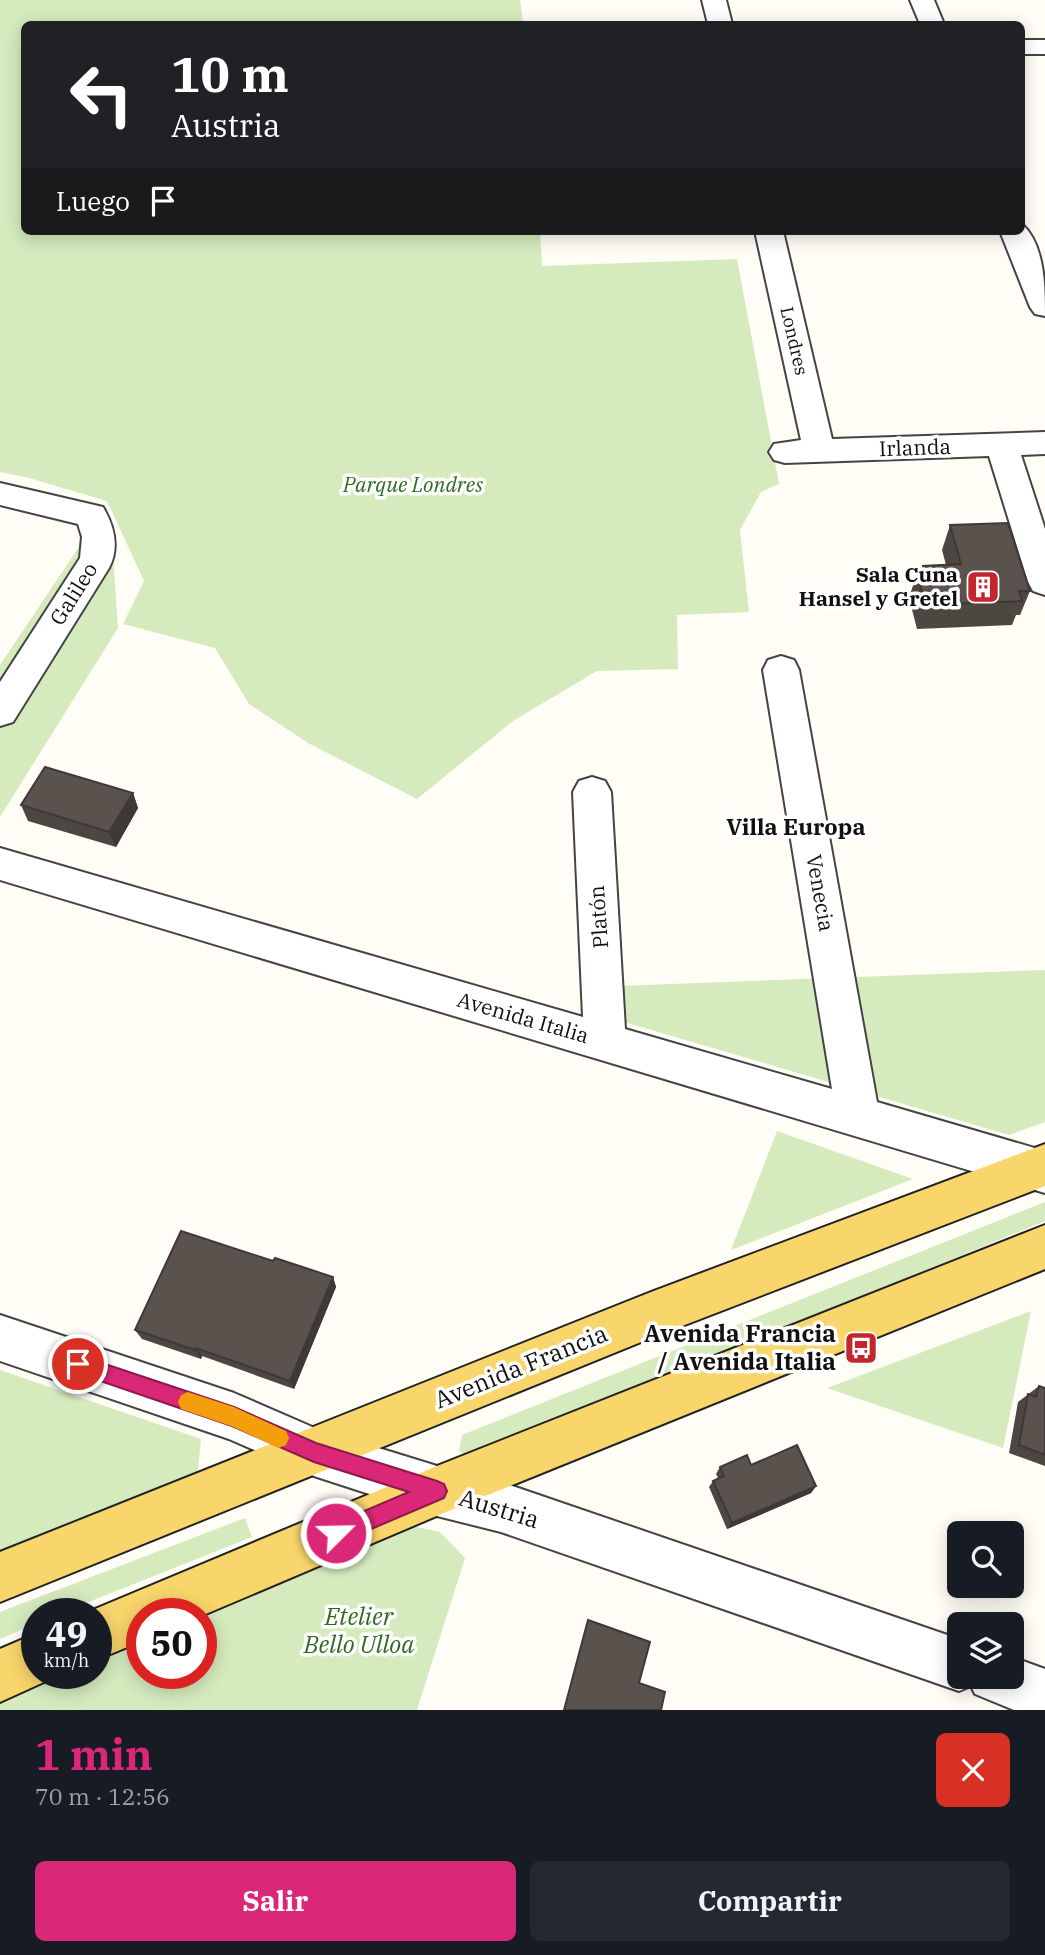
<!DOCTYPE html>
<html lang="es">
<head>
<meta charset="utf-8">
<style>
	body { margin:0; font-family:"IBM Plex Serif",serif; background:#242831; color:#f1f3f6; height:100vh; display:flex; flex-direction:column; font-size:26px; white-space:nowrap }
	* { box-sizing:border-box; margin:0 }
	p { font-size:23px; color:#9ea1a6 }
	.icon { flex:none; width:38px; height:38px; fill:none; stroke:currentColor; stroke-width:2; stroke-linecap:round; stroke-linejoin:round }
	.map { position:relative; height:1710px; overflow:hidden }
	.sheet { display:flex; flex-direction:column; background:#171b24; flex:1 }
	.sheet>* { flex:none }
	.hud { position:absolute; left:21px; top:21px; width:1004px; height:214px; border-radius:10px; box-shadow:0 4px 18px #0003; background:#202124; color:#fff; overflow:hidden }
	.controls { position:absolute; left:947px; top:1521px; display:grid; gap:14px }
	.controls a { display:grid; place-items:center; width:77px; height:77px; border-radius:10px; background:#171b24; box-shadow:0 4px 18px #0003; font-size:35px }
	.speed { position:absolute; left:21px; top:1598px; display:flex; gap:14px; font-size:35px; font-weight:700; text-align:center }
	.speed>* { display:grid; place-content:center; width:91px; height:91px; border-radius:50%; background:#171b24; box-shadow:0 4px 18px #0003; line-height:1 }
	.speed small { font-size:18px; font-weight:400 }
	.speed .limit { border:10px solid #d22; background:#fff; color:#111 }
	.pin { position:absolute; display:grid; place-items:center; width:60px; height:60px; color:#fff; margin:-30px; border:4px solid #fff; border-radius:50%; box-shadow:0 2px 7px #0007 }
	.me { position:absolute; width:77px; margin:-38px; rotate:67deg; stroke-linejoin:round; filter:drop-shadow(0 0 5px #0008) }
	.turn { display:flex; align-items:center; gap:24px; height:147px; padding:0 35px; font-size:32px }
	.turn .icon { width:91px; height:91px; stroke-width:2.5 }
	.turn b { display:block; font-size:49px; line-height:60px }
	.then { display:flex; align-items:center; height:66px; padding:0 35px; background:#0003; gap:14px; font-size:26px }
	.round { display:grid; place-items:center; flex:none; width:74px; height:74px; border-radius:10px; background:#242831 }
	.headline { display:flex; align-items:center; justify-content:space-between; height:119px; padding:0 35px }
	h1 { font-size:42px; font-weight:800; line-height:52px; color:#db2777 }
	.cta { display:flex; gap:14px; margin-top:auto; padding:14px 35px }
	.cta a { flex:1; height:80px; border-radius:10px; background:#db2777; color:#fff; font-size:28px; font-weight:800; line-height:80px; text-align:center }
	.cta a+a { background:#242831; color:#f1f3f6 }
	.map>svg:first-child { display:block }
</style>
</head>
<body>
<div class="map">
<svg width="1045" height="1710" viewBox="0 0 1045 1710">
	<rect width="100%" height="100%" fill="#fffdf5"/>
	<!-- green -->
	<path fill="#d5ebbd" d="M0,0H520L523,24H24V231H540L542,266L737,259L779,484L761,492L740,530L749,612L677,615L678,669L597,671L513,721L417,799L308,743L249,704L215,648L123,624L144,581L107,501L29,478L0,472Z
		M79,547L113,554L118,628L0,817V665Z
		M1045,970V1122L1009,1135L624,1022L617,986Z
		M777,1131L913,1179L731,1250Z
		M1045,1202V1221L468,1458L459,1451L462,1435Z
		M1031,1311L1003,1448L827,1388Z
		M0,1370L201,1439L197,1479L0,1569Z
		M245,1518L252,1537L61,1613L37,1614V1623L0,1639V1612L5,1610Z
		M407,1525L440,1532L465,1558L417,1710H0V1703L69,1673H96V1661L142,1641V1673H201V1615Z"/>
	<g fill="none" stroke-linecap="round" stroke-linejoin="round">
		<defs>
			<path id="minor" d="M702,0H726L732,24H708Z
				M910,0H934L944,24H920Z
				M1022,40H1045V54H1022Z
				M1022,224C1045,245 1045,287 1045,316L1035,314L1030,307L1000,231H1022Z
				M755,231H783L832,439L1045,432V454L1021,455L1045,529V595L1033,591L1028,582L989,456L785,463L774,460L769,452L774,444L801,440Z
				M0,483L103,507C114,526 120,547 109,568L13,722L0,726V682L80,558L82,537L78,524L0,505Z
				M781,656L794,660L799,670L877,1102L1045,1151V1193L0,880V848L583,1017L573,792L579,781L592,777L605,781L611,792L625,1029L832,1089L763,670L768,660Z
				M0,1315L234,1393L317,1429L437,1466L501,1482L959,1639V1676H1012V1657L1045,1669V1710H1014L975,1694L971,1686L959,1691L501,1532L437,1516L314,1476L229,1439L0,1361Z"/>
			<path id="major" d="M1045,1144V1186L651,1338L0,1602V1552L651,1292Z
				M1045,1225V1269L446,1512L201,1616V1614H142V1641L96,1660V1614H83L437,1466Z
				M37,1633V1673H57L55,1677L0,1702V1649Z"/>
		</defs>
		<!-- minor casing -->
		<use href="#minor" stroke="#444" stroke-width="4"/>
		<!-- major casing -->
		<use href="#major" stroke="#222" stroke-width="4"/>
		<!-- minor -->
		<use href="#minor" fill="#fff" fill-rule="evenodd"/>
		<!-- major -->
		<use href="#major" fill="#f9d66b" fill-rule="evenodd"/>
	</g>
	<!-- wall -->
	<path fill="#4d4742" d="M950,525L1030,591L1020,615H1016L1012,625L917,629L909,598L917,573H921L923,566L946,565L942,550Z
		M133,793L138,808L116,847L28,821L21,805Z
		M273,1261L333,1277L336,1287L294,1389L202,1356L201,1359L142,1339L135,1330Z
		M1039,1386L1045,1388V1466L1009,1453L1018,1402Z
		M751,1465L816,1486L811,1493L727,1529L709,1487L713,1481L718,1478L716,1474L720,1467Z"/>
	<!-- shaded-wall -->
	<path fill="#3f3936" d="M133,793L138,808L116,847L109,832Z
		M333,1277L336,1287L294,1389L290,1381Z
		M196,1348L202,1356L201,1359L195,1350Z
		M816,1486L811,1493L727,1529L732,1523Z"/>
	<!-- building -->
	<path fill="#5a524d" stroke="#3f3936" stroke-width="2" d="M1008,523L1030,591H1019L1022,601L925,605L917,573H924L923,566L961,564L950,525Z
		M45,767L133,793L109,832L21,805Z
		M181,1231L273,1261L275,1258L333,1277L290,1381L196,1348L195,1350L135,1330Z
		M1039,1386L1045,1388V1455L1019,1445L1028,1394L1036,1397Z
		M797,1445L816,1486L732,1523L713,1481L724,1476L720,1467L747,1455L751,1465Z
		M588,1620L650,1642L639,1683L665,1692L661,1710H564Z"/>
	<!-- route -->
	<path fill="#db2777" stroke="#8e194d" stroke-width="2" d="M78,1355L234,1407L316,1443L437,1481L444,1484L447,1491L444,1498L336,1544L329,1541L326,1533L329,1526L409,1492L314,1462L232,1426L71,1371L68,1364L71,1358Z"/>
	<!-- slow -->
	<path fill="#f59e0b" d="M188,1392L234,1407L286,1431L289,1438L286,1445L279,1448L231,1426L181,1409L178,1402L181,1395Z"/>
	<!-- icons -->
	<defs>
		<symbol id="building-square" viewBox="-11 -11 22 22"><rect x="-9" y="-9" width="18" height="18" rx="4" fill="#c4262e" stroke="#fff"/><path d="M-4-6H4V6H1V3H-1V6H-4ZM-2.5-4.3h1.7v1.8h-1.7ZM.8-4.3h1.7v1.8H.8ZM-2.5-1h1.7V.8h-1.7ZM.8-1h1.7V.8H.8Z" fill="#fff"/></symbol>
		<symbol id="bus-square" viewBox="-11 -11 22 22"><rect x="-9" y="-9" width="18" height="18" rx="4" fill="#c4262e" stroke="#fff"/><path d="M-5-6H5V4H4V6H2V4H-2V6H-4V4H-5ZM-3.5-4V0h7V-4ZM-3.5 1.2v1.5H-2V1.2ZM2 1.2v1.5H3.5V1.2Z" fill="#fff"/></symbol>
	</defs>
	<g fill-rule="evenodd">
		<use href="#building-square" x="964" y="568" width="38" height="38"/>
		<use href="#bus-square" x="842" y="1329" width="38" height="38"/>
	</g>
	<g text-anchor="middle" stroke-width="7" stroke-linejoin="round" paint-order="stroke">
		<!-- far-street labels -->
		<g font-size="18" fill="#111" stroke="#fff">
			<text transform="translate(794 341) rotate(77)" y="6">Londres</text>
		</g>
		<!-- street labels -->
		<g font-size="21" fill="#111" stroke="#fff">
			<text transform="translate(915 448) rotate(-2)" y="7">Irlanda</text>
			<text transform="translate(74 594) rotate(-58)" y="7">Galileo</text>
			<text transform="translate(820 893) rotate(80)" y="7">Venecia</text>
			<text transform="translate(599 917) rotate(-94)" y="7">Platón</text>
			<text transform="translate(523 1018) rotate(16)" y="7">Avenida Italia</text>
		</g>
		<!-- park labels -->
		<g font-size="21" font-style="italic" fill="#2f6b1f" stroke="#fff">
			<text x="413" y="492">Parque Londres</text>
		</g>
		<!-- poi labels -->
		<g font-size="21" font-weight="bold" fill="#111" stroke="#fff" text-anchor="end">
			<text x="958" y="582">Sala Cuna<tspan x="958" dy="24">Hansel y Gretel</tspan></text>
		</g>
		<!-- neighbourhood labels -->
		<g font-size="23" font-weight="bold" fill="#111" stroke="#fff">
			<text x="796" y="835">Villa Europa</text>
		</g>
		<!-- near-poi labels -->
		<g font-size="24" font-weight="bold" fill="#111" stroke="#fff" text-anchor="end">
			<text x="836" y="1342">Avenida Francia<tspan x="836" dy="28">/ Avenida Italia</tspan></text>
		</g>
		<!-- near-street labels -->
		<g font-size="24" fill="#111" stroke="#fff">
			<text transform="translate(521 1367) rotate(-22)" y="8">Avenida Francia</text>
			<text transform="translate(499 1509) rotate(17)" y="8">Austria</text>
		</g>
		<!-- near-park labels -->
		<g font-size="24" font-style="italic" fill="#2f6b1f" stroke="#fff">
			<text x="359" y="1625">Etelier<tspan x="359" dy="28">Bello Ulloa</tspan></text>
		</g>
	</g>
</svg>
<div class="controls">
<a><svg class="icon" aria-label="search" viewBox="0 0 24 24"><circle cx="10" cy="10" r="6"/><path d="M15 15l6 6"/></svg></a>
<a><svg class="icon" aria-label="layers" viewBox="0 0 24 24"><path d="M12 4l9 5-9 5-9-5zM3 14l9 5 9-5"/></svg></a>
</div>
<div class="speed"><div>49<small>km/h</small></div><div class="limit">50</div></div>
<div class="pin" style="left:78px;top:1364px;background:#d93025"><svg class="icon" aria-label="arrive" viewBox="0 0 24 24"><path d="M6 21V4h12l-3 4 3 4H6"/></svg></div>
<svg class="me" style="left:336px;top:1533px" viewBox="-20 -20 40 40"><circle r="17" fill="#db2777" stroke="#fff" stroke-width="3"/><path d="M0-11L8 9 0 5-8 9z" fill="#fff"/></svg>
<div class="hud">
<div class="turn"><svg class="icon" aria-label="left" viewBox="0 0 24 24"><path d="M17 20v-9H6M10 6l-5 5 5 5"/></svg><div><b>10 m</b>Austria</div></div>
<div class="then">Luego<svg class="icon" aria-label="arrive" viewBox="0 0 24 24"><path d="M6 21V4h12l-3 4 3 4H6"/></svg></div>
</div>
</div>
<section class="sheet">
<div class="headline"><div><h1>1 min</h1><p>70 m · 12:56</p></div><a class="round" style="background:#d93025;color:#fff"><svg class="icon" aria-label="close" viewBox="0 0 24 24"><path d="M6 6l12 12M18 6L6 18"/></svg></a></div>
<div class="cta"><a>Salir</a><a>Compartir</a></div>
</section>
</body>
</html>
